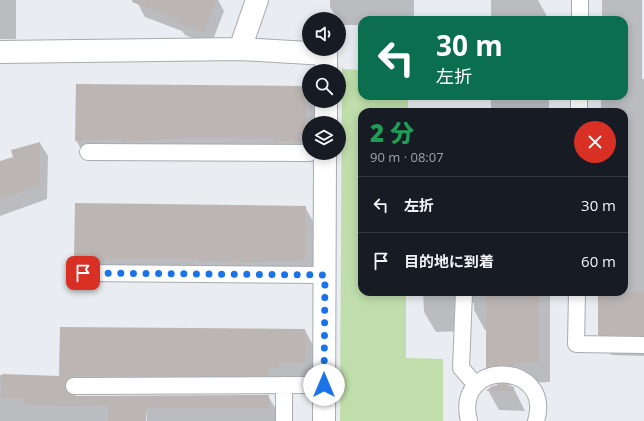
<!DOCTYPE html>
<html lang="ja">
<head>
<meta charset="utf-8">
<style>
	body { margin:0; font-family:"Open Sans","Noto Sans JP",sans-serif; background:#20242c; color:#f1f3f6; height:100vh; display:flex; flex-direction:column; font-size:15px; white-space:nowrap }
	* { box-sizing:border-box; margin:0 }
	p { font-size:13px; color:#9ea1a6 }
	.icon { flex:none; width:22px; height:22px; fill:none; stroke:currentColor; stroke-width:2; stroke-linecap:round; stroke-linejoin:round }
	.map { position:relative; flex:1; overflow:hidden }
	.sheet { position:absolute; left:358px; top:108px; width:270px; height:188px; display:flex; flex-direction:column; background:#171b24; border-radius:12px; box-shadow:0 2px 10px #0003 }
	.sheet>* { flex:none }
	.hud { position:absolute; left:358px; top:16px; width:270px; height:84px; border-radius:12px; box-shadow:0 2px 10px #0003; background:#0b6e4f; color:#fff; overflow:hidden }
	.controls { position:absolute; left:302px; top:12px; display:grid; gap:8px }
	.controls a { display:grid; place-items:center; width:44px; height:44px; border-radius:50%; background:#171b24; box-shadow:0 2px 10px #0003; font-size:20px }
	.pin { position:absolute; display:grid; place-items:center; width:34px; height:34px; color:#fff; margin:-17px; border-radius:8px; box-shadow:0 2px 6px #0006 }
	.me { position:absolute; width:44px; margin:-22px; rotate:0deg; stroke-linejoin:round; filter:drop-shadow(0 0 3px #0008) }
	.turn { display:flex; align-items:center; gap:14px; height:84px; padding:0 12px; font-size:18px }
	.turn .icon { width:52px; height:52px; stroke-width:2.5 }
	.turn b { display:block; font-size:28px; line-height:34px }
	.round { display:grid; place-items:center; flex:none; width:42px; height:42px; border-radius:21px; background:#20242c }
	.head { display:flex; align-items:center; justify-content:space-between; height:68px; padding:0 12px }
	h1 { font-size:24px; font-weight:800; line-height:30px; color:#1e9e55 }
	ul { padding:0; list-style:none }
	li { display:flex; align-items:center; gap:12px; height:56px; padding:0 12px; border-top:1px solid #363941 }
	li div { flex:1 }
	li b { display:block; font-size:15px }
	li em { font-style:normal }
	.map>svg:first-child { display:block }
</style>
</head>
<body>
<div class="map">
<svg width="644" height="421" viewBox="0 0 644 421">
	<rect width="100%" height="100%" fill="#e9ecf0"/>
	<!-- green -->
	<path fill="#bfdeab" d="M342,69L362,70V96H408V112H362V292H406V358L443,359V421H340Z"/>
	<!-- shadow -->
	<path fill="#0003" d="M0,0H16V39H0Z
		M139,0H218L224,11L211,45L185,35L182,31L145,17L138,4Z
		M330,0H414V20H362V25H341L339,19H337L330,7Z
		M491,0H538L549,20H491Z
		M602,0H642V79H644V356L611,355L599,335V292H624V112H601V96H624V20H602Z
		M306,87L309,92V101L315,102V123H309V153L85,156L76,140Z
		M491,96H549V112H491Z
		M40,143L48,156L47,199L0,216V163L14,157Z
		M76,204L305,207L314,223L313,277L84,275L75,259Z
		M423,292H550V382L525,383L506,386L513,387L525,411L499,410L488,390L498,386L487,367V330H485L474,310V303H471L464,331L436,332L424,312Z
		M305,330L313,345V378L77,393L75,396H268L277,411V421H147V410H145V421H0V375L60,377Z"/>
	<!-- building -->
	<path fill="#bbb6b3" d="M132,0H216L204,33L176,22L177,19L132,2Z
		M76,84L306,86V141H274V138H186L122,142V139L75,141Z
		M40,142V185L0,200V161L13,157L11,150Z
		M75,203L306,206L305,261L197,262V259H74Z
		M486,292H539V363H514V367L502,365L486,368Z
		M598,292H644V336L598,335Z
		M60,327L305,329V363H279V368H268L269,376H74L69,378L65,386L66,391L74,396L269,395V408H147L146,421H108L109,406L24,405V399L1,398L2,374L59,376Z
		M503,384L514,387V391H486L492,386Z"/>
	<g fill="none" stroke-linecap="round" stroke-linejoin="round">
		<defs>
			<path id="lane" d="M580,20V0
				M579,112V96
				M88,152L309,153
				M83,273L325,275
				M464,292L461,368L476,385
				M577,292L576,344L644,345
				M74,386L324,385
				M284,421V385
				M469,421C453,357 554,361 536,421"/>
			<path id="street" d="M240,49L257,0
				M0,52L240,49L326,54V71
				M326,123V101
				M324,421L325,153"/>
		</defs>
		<!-- lane casing -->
		<use href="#lane" stroke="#a8abaf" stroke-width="18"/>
		<!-- street casing -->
		<use href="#street" stroke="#a8abaf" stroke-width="24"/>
		<!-- lane -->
		<use href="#lane" stroke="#fff" stroke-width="16"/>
		<!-- street -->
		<use href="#street" stroke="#fff" stroke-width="22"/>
	</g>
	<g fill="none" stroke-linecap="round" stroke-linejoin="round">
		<!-- route -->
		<path stroke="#1a73e8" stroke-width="7" stroke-dasharray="0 12.6" d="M83,273L325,275L324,385"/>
	</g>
</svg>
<div class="controls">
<a><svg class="icon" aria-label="sound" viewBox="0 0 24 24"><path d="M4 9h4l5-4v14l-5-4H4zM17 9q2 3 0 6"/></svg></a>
<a><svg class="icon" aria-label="search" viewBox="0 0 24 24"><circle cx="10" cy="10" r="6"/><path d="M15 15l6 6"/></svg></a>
<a><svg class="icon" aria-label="layers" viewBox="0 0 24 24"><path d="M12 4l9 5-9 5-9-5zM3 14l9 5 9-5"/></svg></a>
</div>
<div class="pin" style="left:83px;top:273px;background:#d93025"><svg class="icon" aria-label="arrive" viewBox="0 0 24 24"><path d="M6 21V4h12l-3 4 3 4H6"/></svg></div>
<svg class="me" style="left:324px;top:385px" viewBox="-20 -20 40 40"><circle r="19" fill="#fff"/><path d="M0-13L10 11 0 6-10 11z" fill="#1a73e8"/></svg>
<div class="hud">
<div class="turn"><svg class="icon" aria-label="left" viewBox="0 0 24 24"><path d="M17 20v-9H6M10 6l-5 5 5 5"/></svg><div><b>30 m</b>左折</div></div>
</div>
<section class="sheet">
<div class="head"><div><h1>2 分</h1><p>90 m · 08:07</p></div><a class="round" style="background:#d93025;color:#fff"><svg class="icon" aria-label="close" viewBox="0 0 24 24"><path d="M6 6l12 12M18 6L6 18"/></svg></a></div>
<ul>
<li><svg class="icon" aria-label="left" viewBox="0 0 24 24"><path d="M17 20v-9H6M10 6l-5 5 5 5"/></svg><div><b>左折</b></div><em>30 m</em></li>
<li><svg class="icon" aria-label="arrive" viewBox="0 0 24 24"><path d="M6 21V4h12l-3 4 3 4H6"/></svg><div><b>目的地に到着</b></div><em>60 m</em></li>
</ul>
</section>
</div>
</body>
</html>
